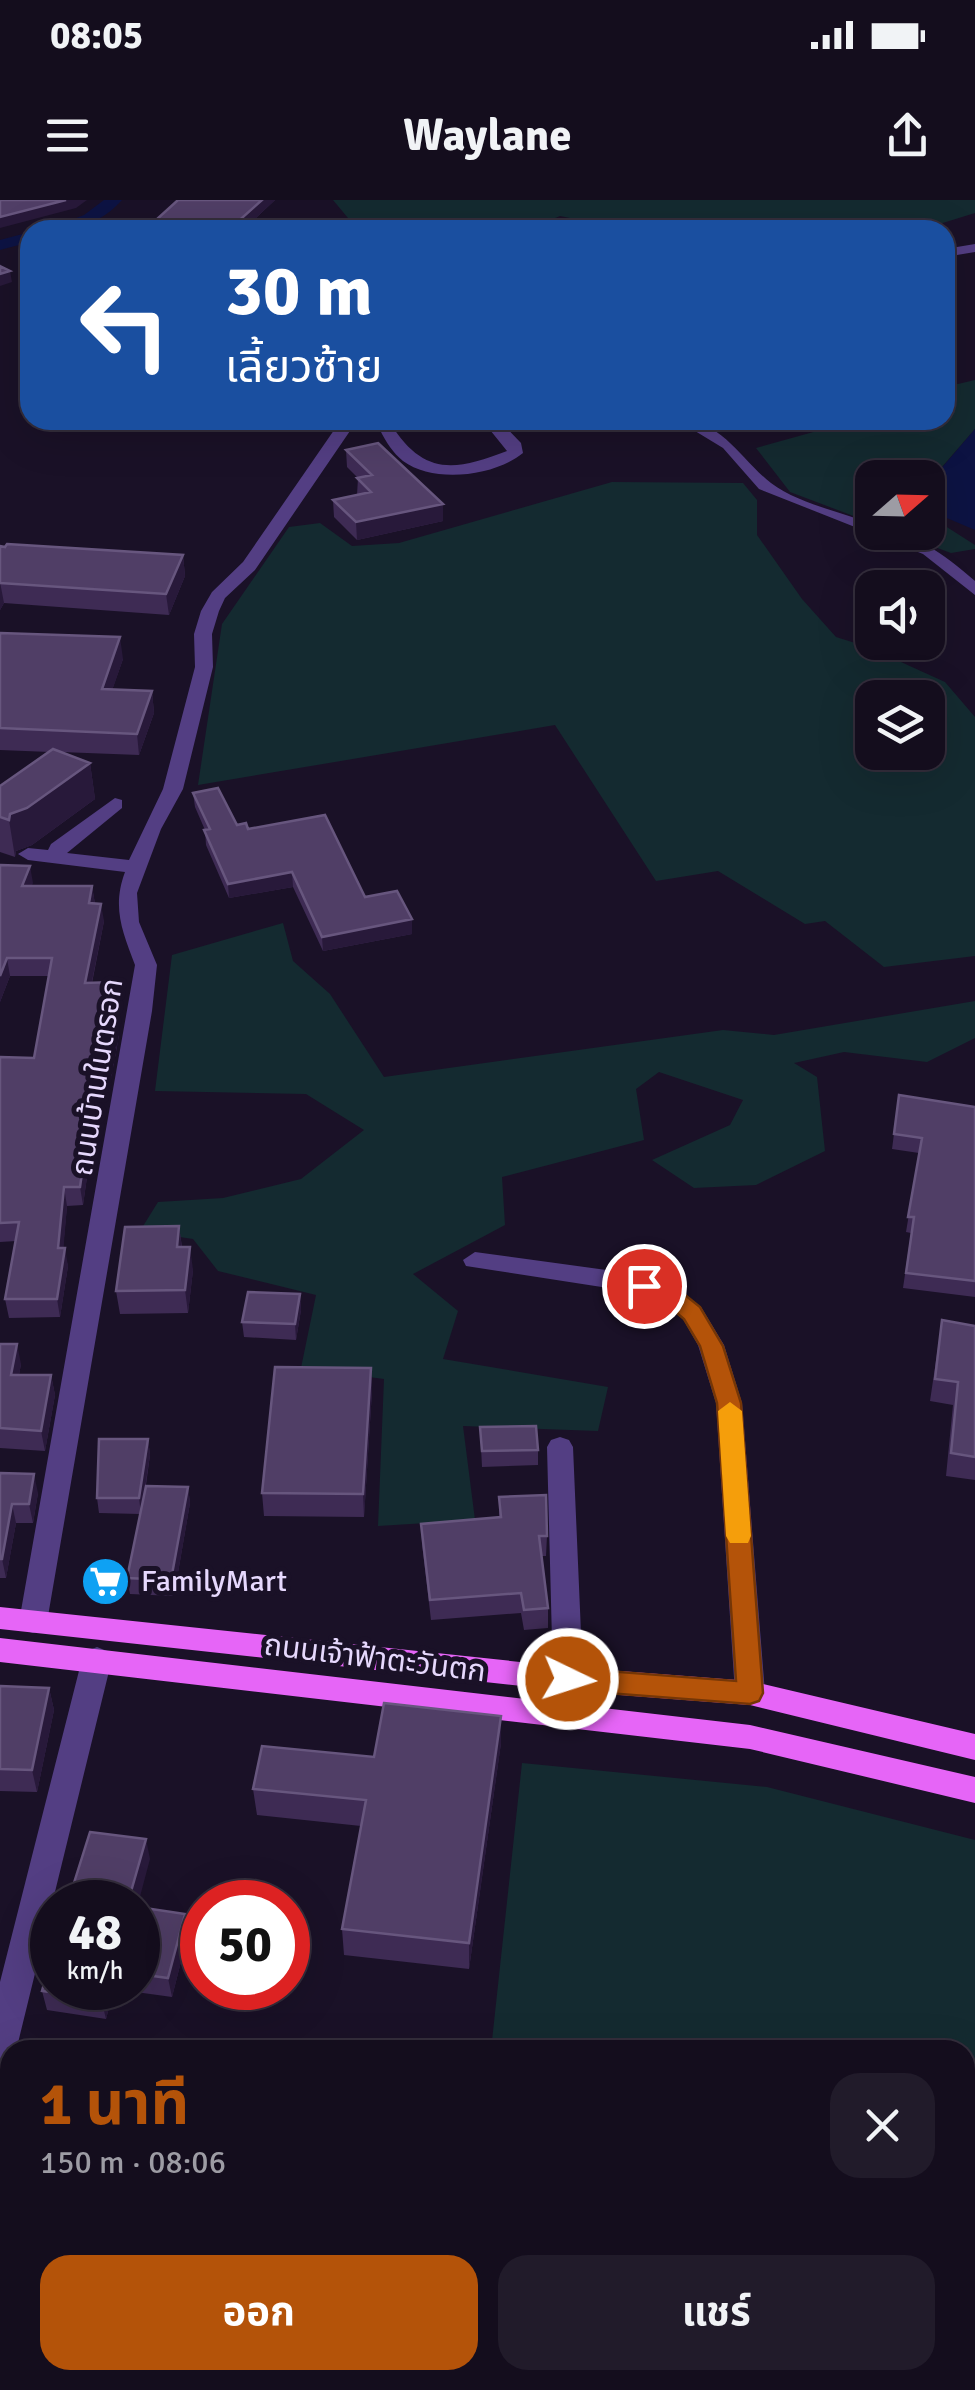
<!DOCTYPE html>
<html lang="th">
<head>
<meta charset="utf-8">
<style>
	body { margin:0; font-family:Signika,"Noto Sans Thai",sans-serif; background:#211b2a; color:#f1f3f6; height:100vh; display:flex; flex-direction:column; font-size:38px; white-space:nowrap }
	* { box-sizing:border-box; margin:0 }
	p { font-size:32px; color:#9d9ca4 }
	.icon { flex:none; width:55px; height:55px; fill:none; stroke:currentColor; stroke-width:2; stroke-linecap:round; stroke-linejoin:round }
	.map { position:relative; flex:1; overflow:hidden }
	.details { position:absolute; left:0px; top:1840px; width:975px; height:350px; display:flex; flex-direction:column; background:#140d1d; border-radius:30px 30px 0 0; box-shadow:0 10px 40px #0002,0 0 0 2px #332d3b }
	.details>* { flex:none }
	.hud { position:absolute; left:20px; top:20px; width:935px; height:210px; border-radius:30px; box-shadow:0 10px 40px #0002,0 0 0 2px #332d3b; background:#1a4fa0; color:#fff; overflow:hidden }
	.needle { width:65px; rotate:70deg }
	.controls { position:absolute; left:855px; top:260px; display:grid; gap:20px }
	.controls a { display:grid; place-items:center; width:90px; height:90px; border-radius:20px; background:#140d1d; box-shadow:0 10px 40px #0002,0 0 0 2px #332d3b; font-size:50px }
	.speed { position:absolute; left:30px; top:1680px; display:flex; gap:20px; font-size:50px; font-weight:700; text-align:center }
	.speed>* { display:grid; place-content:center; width:130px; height:130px; border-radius:50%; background:#140d1d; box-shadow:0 10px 40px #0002,0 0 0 2px #332d3b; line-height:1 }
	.speed small { font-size:25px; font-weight:400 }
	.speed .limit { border:15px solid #d22; background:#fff; color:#111 }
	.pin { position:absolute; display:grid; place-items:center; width:85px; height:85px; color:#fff; margin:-42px; border:5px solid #fff; border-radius:50%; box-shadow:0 2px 10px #0007 }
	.me { position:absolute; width:110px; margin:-55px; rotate:94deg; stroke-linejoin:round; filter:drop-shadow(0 0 8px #0008) }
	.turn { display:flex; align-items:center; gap:35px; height:210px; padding:0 40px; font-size:45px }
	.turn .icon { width:130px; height:130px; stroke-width:2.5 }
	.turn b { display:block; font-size:70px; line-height:85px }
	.round { display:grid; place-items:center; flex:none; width:105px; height:105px; border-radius:30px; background:#211b2a }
	.headline { display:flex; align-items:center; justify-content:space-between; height:170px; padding:0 40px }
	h1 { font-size:60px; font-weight:700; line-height:75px; color:#b45309 }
	.cta { display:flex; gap:20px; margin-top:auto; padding:20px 40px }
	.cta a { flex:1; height:115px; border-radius:30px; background:#b45309; color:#fff; font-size:40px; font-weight:700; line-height:115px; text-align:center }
	.cta a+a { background:#211b2a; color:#f1f3f6 }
	.status { display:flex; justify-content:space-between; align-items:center; height:70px; padding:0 50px; background:#140d1d; direction:ltr }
	.status svg { height:28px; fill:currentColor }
	header { display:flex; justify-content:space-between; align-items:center; height:130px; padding:0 40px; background:#140d1d; font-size:45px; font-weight:700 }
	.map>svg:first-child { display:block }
</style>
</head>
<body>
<div class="status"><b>08:05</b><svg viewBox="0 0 49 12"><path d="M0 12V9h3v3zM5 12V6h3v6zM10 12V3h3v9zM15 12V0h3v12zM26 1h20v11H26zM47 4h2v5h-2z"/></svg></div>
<header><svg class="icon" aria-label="menu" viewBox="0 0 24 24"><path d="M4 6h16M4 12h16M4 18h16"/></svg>Waylane<svg class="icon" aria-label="share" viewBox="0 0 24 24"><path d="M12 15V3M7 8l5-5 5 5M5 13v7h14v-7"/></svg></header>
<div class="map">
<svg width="975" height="2190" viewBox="0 0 975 2190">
	<rect width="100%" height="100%" fill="#1a1127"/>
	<!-- green -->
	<path fill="#142a30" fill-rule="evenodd" d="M333,0H975V13L920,30H629L560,16L527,30H358Z
		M945,180L958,184L975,180V229L928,283V278H872V323L790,292L756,248L817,231L813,220H945Z
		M612,282L743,283L757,300V335L802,399L836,437L868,447L945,482L975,517V756L884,767L825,721L805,724L718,671L656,681L555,525L198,585L222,424L289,327L320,323L352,346L399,343ZM872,498H928V552H872Z
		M928,315L975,345V349L951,353L897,333L928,332Z
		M283,723L293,761L330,794L384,877L723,830L774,835L975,801V838L927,862L844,852L794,863L817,877L825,951L756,985L694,988L652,960L730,925L743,900L659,872L636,889L644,940L502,977L505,1025L413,1074L458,1111L443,1159L608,1187L598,1231L463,1226L475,1320L378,1326L384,1179L301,1168L316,1095L218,1071L193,1039L140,1031L158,1002L223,998L301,979L364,930L306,894L155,891L172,755Z
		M522,1563L767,1587L975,1640V2190H0V1911L10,1889V2180H965V1850H491Z"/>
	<!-- water -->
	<path fill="#0d1343" d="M975,229V330L928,310V284Z"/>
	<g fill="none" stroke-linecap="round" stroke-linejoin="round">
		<!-- canal -->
		<path fill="#0d1343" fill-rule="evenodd" d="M104,0H122C100,24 78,30 45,30L84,15Z
			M30,32V42L0,50V40Z"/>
		<!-- minor -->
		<path fill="#533e83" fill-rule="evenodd" d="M975,44V52L945,57V49Z
			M341,220L390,223C423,275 453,272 507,251L482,220H499L521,243L523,253C495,276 434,284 403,261C393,253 386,242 380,230L352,228L255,370L225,398L219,411L212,434L213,467L183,589L161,629L137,693L139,722L157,765L152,811L47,1422L43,1430L33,1433L23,1430L19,1422L135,765C122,731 112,707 125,672L28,660L18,654L28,648L48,650L51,644L115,598L122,600V608L67,653L129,660L163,589L195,467L194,434L201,411L212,392L243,362Z
			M677,220C723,220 739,258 771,283C797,303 841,312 872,324V332C917,332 942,353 975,381V395L923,354L759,289L723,248Z
			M475,1052L621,1072L666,1083L701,1107L724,1145L742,1203L765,1493L760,1502L750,1505L740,1502L735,1493L716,1203L698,1145L683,1119L658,1099L621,1090L466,1066L463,1060Z
			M560,1237L569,1240L573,1247L583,1479L578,1487L568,1491L558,1487L553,1479L547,1247L551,1240Z
			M97,1447L107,1451L112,1459L17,1847L10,1850V1859L0,1862V1782L82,1459L87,1451Z"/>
		<!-- major -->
		<path fill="#e665f7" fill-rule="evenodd" d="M0,1407L568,1467L750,1481L975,1534V1560L750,1505L568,1491L0,1429Z
			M0,1438L750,1525L975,1577V1603L750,1549L0,1462Z"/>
	</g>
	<!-- wall -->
	<path fill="#3e2b54" d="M178,0H275L243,30H157L156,20Z
		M346,250L443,304V321L357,340L334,317L333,300L357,295L358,278L347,267Z
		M0,346L183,355L185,376L169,415L4,403L0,410Z
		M0,433L123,459L112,490L152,491L154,513L139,555L61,552L90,563L95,599L32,645L16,651L15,657L0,652V586L50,552L0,550Z
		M193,593L237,625L248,629L365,697L412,734L323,751L293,687L229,698L206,645L205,630L195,607Z
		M0,665L30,666L32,686H92L95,704L104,721L92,783L115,782L117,800L116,815L119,835L109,891L99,893L83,1005L67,1006L63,1048L68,1066L60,1117L9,1118L5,1099L16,1041L0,1042V857L34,858L49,776H10L0,802Z
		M899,895L975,907V1097L903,1088L911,1033L906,1032L919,953L892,949Z
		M179,1026L182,1047L193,1070L188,1113L120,1114L116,1091Z
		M300,1094L301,1110L296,1140L244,1137L242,1122Z
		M942,1120L975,1126V1280L946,1276L953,1205L930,1201Z
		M0,1144L21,1164L19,1175H51L55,1195L45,1251L0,1248Z
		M371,1168L372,1191L364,1317L264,1316L262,1293Z
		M480,1227L538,1250V1265L482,1267Z
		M148,1239L150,1255L145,1292L188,1287L190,1303L174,1396L130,1394L127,1378L140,1314L99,1313L97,1298Z
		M0,1273L38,1293L33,1323H16L6,1378H0Z
		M499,1297L547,1336L546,1356H541L548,1408V1428L524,1430L521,1413L431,1420L422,1344L421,1324L499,1317Z
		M0,1486L49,1488L54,1510L37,1592L0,1591Z
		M501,1543L469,1769L344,1755L342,1729L361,1626L257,1615L253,1589L374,1557Z
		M138,1707L188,1734L172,1797L114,1789L106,1819L47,1810L42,1791L52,1788H138Z"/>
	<!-- shaded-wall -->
	<path fill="#28193a" d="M66,0H87L76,8L0,28V17Z
		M262,0H275L243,30H233V26Z
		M10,71L12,82L0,86V74Z
		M443,304V321L357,340L356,322Z
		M183,355L185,376L169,415L166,394Z
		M0,382L4,403L0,410Z
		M120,437L123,459L105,511L102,489Z
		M152,491L154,513L139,555L137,534Z
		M90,563L95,599L32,645L16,651L15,657L9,620L10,614Z
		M30,666L33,683L25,704L22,686Z
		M292,672L293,687L229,698L228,684Z
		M92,686L95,704L89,703Z
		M101,704L104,721L88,801L85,783Z
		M412,719V734L323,751L322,737Z
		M7,758L10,776L0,802V776Z
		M115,782L117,800L115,823L112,805Z
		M116,817L119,835L109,891L99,893L83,1005L80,987L96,875Z
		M64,987L67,1006L62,1066L58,1048Z
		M179,1026L182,1049L177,1047Z
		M190,1047L193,1070L188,1113L185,1090Z
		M65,1048L68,1066L60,1117L57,1099Z
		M300,1094L301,1110L296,1140L295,1124Z
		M17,1144L21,1164L15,1196L11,1175Z
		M371,1168L372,1191L364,1317L363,1294Z
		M51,1175L55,1195L45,1251L41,1231Z
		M148,1239L150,1255L141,1314L139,1298Z
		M34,1274L38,1293L33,1323L29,1304Z
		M188,1287L190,1303L174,1396L171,1380Z
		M12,1304L16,1323L6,1378L2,1359Z
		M49,1488L54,1510L37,1592L32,1570Z
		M501,1516V1543L469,1769V1743Z
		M146,1639L150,1659L138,1704L128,1702Z
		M185,1714L188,1734L172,1797L168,1778Z
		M104,1788H113L114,1789L106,1819L101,1799Z"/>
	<!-- building -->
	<path fill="#503e66" stroke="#67567e" stroke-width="2.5" d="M0,0H66L0,17Z
		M178,0H262L233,26L156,20Z
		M0,66L10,71L0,74Z
		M378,243L443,304L356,322L333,300L371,292L357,278L372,275L346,250Z
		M7,344L183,355L166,394L0,383V346L5,347Z
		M0,433L120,437L102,489L152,491L137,534L0,528Z
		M53,549L90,563L27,608L10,614L9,620L0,617V586Z
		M218,588L237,625L246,623L248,629L325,615L365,697L397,691L412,719L322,737L292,672L228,684L204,630L210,629L193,593Z
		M0,665L30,666L22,686H92L89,703L101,704L85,783L115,782L112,805L116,817L106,873L96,875L80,987H64L58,1048H65L57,1099H5L19,1022L0,1023V857L34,858L52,758H7L0,776Z
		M899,895L975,907V1081L906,1073L914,1017H908L922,938L894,934Z
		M179,1026L177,1047H190L185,1090L116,1091L125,1027Z
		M248,1092L300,1094L295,1124L242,1122Z
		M942,1120L975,1126V1257L951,1253L958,1182L935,1179Z
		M0,1144H17L11,1175H51L41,1231L0,1228Z
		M275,1167L371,1168L363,1294L262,1293Z
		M536,1226L538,1250L482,1251L480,1227Z
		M99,1239H148L139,1298H97Z
		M0,1273L34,1274L29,1304H12L2,1359H0Z
		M146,1286L188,1287L171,1380L127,1378Z
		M546,1295L547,1336H539L548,1408L524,1410L521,1393L430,1400L421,1324L501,1317L499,1297Z
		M0,1486L49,1488L32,1570L0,1569Z
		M384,1503L501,1516L469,1743L342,1729L366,1600L253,1589L262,1546L374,1557Z
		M90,1632L146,1639L128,1702H68Z
		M138,1707L185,1714L168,1778L138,1774Z
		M52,1755V1788H104L101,1799L42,1791Z"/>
	<!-- route -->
	<path fill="#b45309" stroke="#753606" stroke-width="2.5" d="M644,1079L674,1086L700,1107L723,1146L741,1203L763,1493L759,1501L750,1504L568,1490L558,1487L554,1479L558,1472L568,1468L736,1481L717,1203L700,1146L684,1119L659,1098L635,1092L632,1086L635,1081Z"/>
	<!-- slow -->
	<path fill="#f59e0b" d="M730,1202L742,1211L751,1336L748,1343H730L726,1336L718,1211Z"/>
	<!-- icons -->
	<defs>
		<symbol id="supermarket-disc" viewBox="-11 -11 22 22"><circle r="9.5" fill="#0ea1f3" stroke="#1a1127"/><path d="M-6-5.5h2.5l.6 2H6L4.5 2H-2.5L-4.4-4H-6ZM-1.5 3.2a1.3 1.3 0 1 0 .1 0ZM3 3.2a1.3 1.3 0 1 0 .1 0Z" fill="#fff"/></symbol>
	</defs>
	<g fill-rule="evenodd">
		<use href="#supermarket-disc" x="78" y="1354" width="55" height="55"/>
	</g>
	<g text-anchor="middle" stroke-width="10" stroke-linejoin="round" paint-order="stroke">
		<!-- street labels -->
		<g font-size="30" fill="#e6d8fd" stroke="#1a1127">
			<text transform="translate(97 877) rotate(-81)" y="10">ถนนบ้านในตรอก</text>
			<text transform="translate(375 1458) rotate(7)" y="10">ถนนเจ้าฟ้าตะวันตก</text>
		</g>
		<!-- poi labels -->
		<g font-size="30" fill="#e6d8fd" stroke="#1a1127" text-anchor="start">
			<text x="141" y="1391">FamilyMart</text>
		</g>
	</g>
</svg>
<div class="controls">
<a><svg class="needle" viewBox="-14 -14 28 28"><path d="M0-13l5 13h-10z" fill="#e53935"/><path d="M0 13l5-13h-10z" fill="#9d9ca4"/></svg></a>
<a><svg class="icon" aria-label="sound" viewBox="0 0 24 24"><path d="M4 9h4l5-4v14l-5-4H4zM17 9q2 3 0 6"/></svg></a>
<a><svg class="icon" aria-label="layers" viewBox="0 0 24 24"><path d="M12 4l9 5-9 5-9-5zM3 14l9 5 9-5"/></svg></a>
</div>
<div class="speed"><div>48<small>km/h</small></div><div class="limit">50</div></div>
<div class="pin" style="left:644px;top:1086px;background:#d93025"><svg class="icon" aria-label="arrive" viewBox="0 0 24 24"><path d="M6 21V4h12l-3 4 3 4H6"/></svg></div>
<svg class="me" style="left:568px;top:1479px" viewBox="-20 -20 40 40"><circle r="17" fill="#b45309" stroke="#fff" stroke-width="3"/><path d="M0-11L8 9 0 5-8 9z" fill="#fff"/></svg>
<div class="hud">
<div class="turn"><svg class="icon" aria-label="left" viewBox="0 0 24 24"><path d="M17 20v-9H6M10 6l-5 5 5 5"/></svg><div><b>30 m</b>เลี้ยวซ้าย</div></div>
</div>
<section class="details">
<div class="headline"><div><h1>1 นาที</h1><p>150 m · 08:06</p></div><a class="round"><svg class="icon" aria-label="close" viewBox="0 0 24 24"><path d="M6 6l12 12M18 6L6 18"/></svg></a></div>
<div class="cta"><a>ออก</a><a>แชร์</a></div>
</section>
</div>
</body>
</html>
